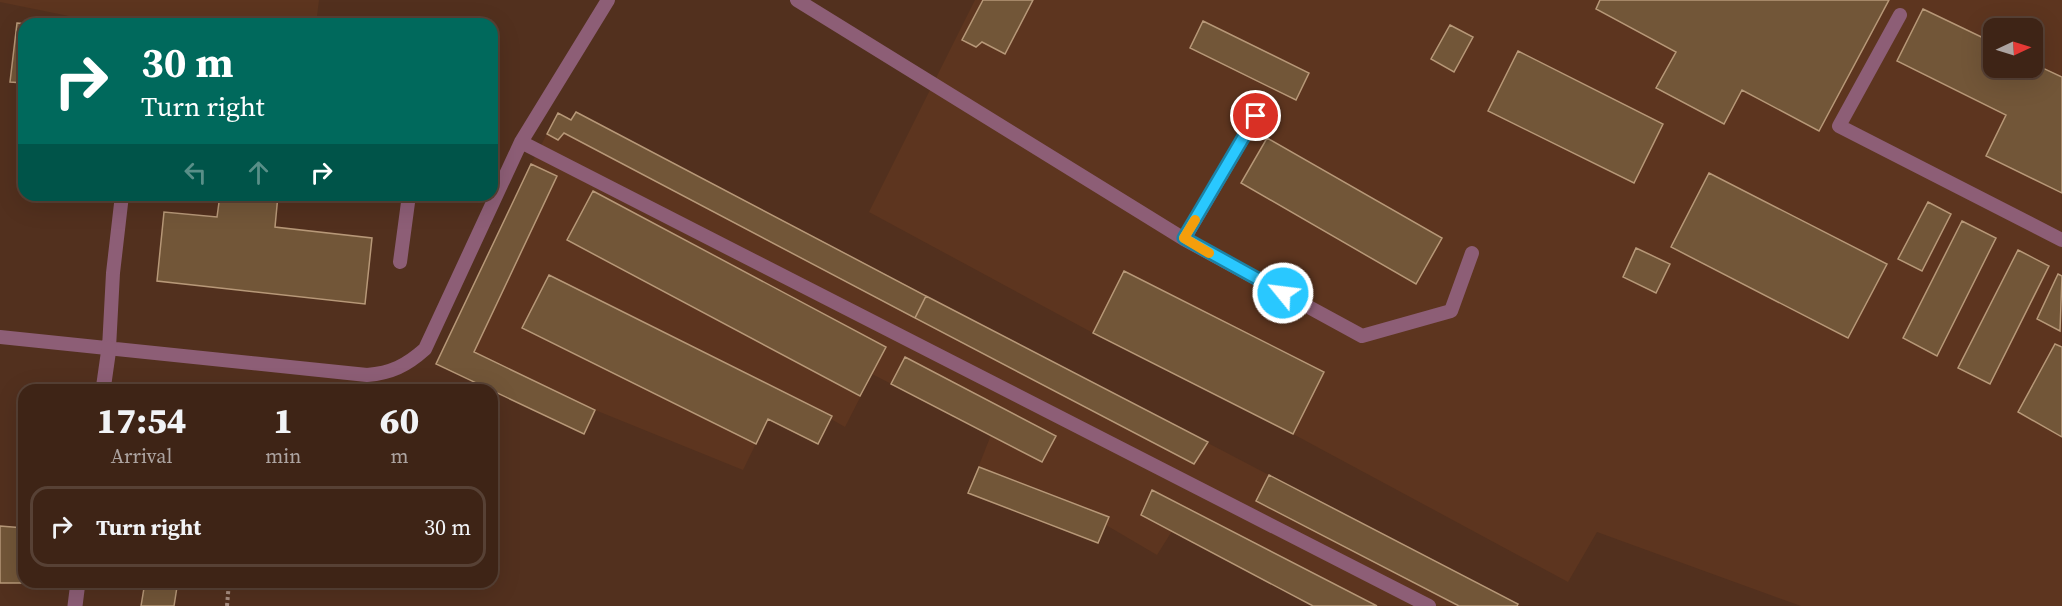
<!DOCTYPE html>
<html lang="en">
<head>
<meta charset="utf-8">
<style>
	body { margin:0; font-family:"Source Serif 4",serif; background:#452c1f; color:#f1f3f6; height:100vh; display:flex; flex-direction:column; font-size:22px; white-space:nowrap }
	* { box-sizing:border-box; margin:0 }
	p { font-size:20px; color:#ada4a1 }
	.icon { flex:none; width:33px; height:33px; fill:none; stroke:currentColor; stroke-width:2; stroke-linecap:round; stroke-linejoin:round }
	.map { position:relative; flex:1; overflow:hidden }
	.panel { position:absolute; left:18px; top:384px; width:480px; height:204px; display:flex; flex-direction:column; background:#3e2416; border-radius:18px; box-shadow:0 6px 24px #0002,0 0 0 2px #574135 }
	.panel>* { flex:none }
	.top-card { position:absolute; left:18px; top:18px; width:480px; height:183px; border-radius:18px; box-shadow:0 6px 24px #0002,0 0 0 2px #574135; background:#00695c; color:#fff; overflow:hidden }
	.needle { width:39px; rotate:86deg }
	.fabs { position:absolute; left:1983px; top:18px; display:grid; gap:12px }
	.fabs a { display:grid; place-items:center; width:60px; height:60px; border-radius:12px; background:#3e2416; box-shadow:0 6px 24px #0002,0 0 0 2px #574135; font-size:30px }
	.pin { position:absolute; display:grid; place-items:center; width:51px; height:51px; color:#fff; margin:-26px; border:3px solid #fff; border-radius:50%; box-shadow:0 2px 6px #0007 }
	.me { position:absolute; width:66px; margin:-33px; rotate:299deg; stroke-linejoin:round; filter:drop-shadow(0 0 4px #0008) }
	.turn { display:flex; align-items:center; gap:21px; height:126px; padding:0 24px; font-size:27px }
	.turn .icon { width:78px; height:78px; stroke-width:2.5 }
	.turn b { display:block; font-size:42px; line-height:51px }
	.lanes { display:flex; align-items:center; height:57px; padding:0 24px; background:#0003; justify-content:center; gap:30px; direction:ltr }
	.lanes .off { opacity:.35 }
	.eta { display:flex; justify-content:space-evenly; align-items:center; height:102px; text-align:center }
	.eta b { font-size:36px; font-weight:800; line-height:42px }
	ul { padding:0; list-style:none }
	li { display:flex; align-items:center; gap:18px; height:81px; margin:0 12px 9px; padding:0 12px; border:3px solid #574135; border-radius:18px }
	li div { flex:1 }
	li b { display:block; font-size:22px }
	li em { font-style:normal }
	.map>svg:first-child { display:block }
</style>
</head>
<body>
<div class="map">
<svg width="2062" height="606" viewBox="0 0 2062 606">
	<rect width="100%" height="100%" fill="#52301e"/>
	<!-- built -->
	<path fill="#5d351f" fill-rule="evenodd" d="M0,0H319L316,24H108L0,2Z
		M975,0H2062V606H1801L1597,532L1568,582L1293,434L1093,333L869,212ZM1994,28H2032V68H1994Z
		M576,112L1269,475L1521,606H1313L1172,531L1157,555L1106,525L1098,543L968,493L991,435L872,374L845,427L831,419L818,444L768,419L743,470L595,410L584,434L436,364L531,164L558,113L571,120Z"/>
	<!-- building -->
	<path fill="#725638" stroke="#b79878" stroke-width="1.5" d="M983,0H1033L1005,54L982,42L976,47L962,40Z
		M1600,0H1889L1819,131L1742,90L1724,124L1656,88L1676,52L1596,9Z
		M1923,9L1994,43V68H2032V63L2062,77V193L1986,156L2006,115L1897,61Z
		M1203,21L1309,73L1296,100L1190,48Z
		M17,23L28,24H24V83L10,82Z
		M1450,25L1473,37L1454,72L1431,59Z
		M1518,51L1663,124L1634,183L1488,111Z
		M576,112L926,296L915,318L564,133L558,140L547,134L558,113L571,120Z
		M1267,138L1442,238L1416,284L1241,183Z
		M531,164L557,176L474,352L595,410L584,434L436,364Z
		M1709,173L1887,264L1848,338L1671,247Z
		M593,191L886,347L860,396L567,240Z
		M220,195H278L275,227L372,238L365,304L157,281L164,212L217,217Z
		M1928,202L1951,214L1922,271L1898,259Z
		M1962,221L1996,238L1937,356L1903,338Z
		M1636,248L1670,264L1656,293L1623,277Z
		M2018,250L2049,266L1990,384L1958,368Z
		M1124,271L1324,372L1293,434L1093,333Z
		M2058,274L2062,276L2060,331L2037,319Z
		M549,275L832,416L818,444L768,419L756,444L522,328Z
		M926,296L1208,442L1194,464L915,318Z
		M2055,344L2062,347V437L2018,412Z
		M905,357L1056,436L1042,462L891,384Z
		M979,467L1109,517L1098,543L968,493Z
		M1269,475L1518,604L1517,606H1459L1256,501Z
		M1152,490L1377,606H1313L1141,515Z
		M0,526L24,528V582L37,583H0Z
		M145,582L177,587L174,606H141Z"/>
	<g fill="none" stroke-linecap="round" stroke-linejoin="round">
		<!-- path -->
		<path stroke="#a88e81" stroke-width="4" stroke-dasharray="3 3" stroke-linecap="butt" d="M227,606L229,582"/>
		<!-- lane -->
		<path stroke="#8d5e76" stroke-width="14" d="M797,0L1184,239L1362,336L1451,311L1472,253
			M1900,15L1839,126L2062,240
			M521,142L1429,606
			M1184,239L1256,116
			M400,262L409,195
			M0,337L367,375C391,373 406,366 425,349L521,142L608,0
			M109,348L113,273L122,195"/>
		<!-- street -->
		<path stroke="#8d5e76" stroke-width="15" d="M103,390L109,348
			M75,606L78,582"/>
	</g>
	<g fill="none" stroke-linecap="round" stroke-linejoin="round">
		<defs>
			<path id="route" d="M1256,116L1184,238L1283,293"/>
		</defs>
		<!-- route casing -->
		<use href="#route" stroke="#1b82a6" stroke-width="15"/>
		<!-- route -->
		<use href="#route" stroke="#29c8ff" stroke-width="10"/>
		<!-- slow -->
		<path stroke="#f59e0b" stroke-width="10" d="M1195,220L1184,238L1209,253"/>
	</g>
</svg>
<div class="fabs">
<a><svg class="needle" viewBox="-14 -14 28 28"><path d="M0-13l5 13h-10z" fill="#e53935"/><path d="M0 13l5-13h-10z" fill="#ada4a1"/></svg></a>
</div>
<div class="pin" style="left:1256px;top:116px;background:#d93025"><svg class="icon" aria-label="arrive" viewBox="0 0 24 24"><path d="M6 21V4h12l-3 4 3 4H6"/></svg></div>
<svg class="me" style="left:1283px;top:293px" viewBox="-20 -20 40 40"><circle r="17" fill="#29c8ff" stroke="#fff" stroke-width="3"/><path d="M0-11L8 9 0 5-8 9z" fill="#fff"/></svg>
<div class="top-card">
<div class="turn"><svg class="icon" aria-label="right" viewBox="0 0 24 24"><path d="M7 20v-9h11M14 6l5 5-5 5"/></svg><div><b>30 m</b>Turn right</div></div>
<div class="lanes"><svg class="icon off" aria-label="left" viewBox="0 0 24 24"><path d="M17 20v-9H6M10 6l-5 5 5 5"/></svg><svg class="icon off" aria-label="ahead" viewBox="0 0 24 24"><path d="M12 20V5M6 11l6-6 6 6"/></svg><svg class="icon" aria-label="right" viewBox="0 0 24 24"><path d="M7 20v-9h11M14 6l5 5-5 5"/></svg></div>
</div>
<section class="panel">
<div class="eta">
<div><b>17:54</b><p>Arrival</p></div>
<div><b>1</b><p>min</p></div>
<div><b>60</b><p>m</p></div>
</div>
<ul>
<li><svg class="icon" aria-label="right" viewBox="0 0 24 24"><path d="M7 20v-9h11M14 6l5 5-5 5"/></svg><div><b>Turn right</b></div><em>30 m</em></li>
</ul>
</section>
</div>
</body>
</html>
